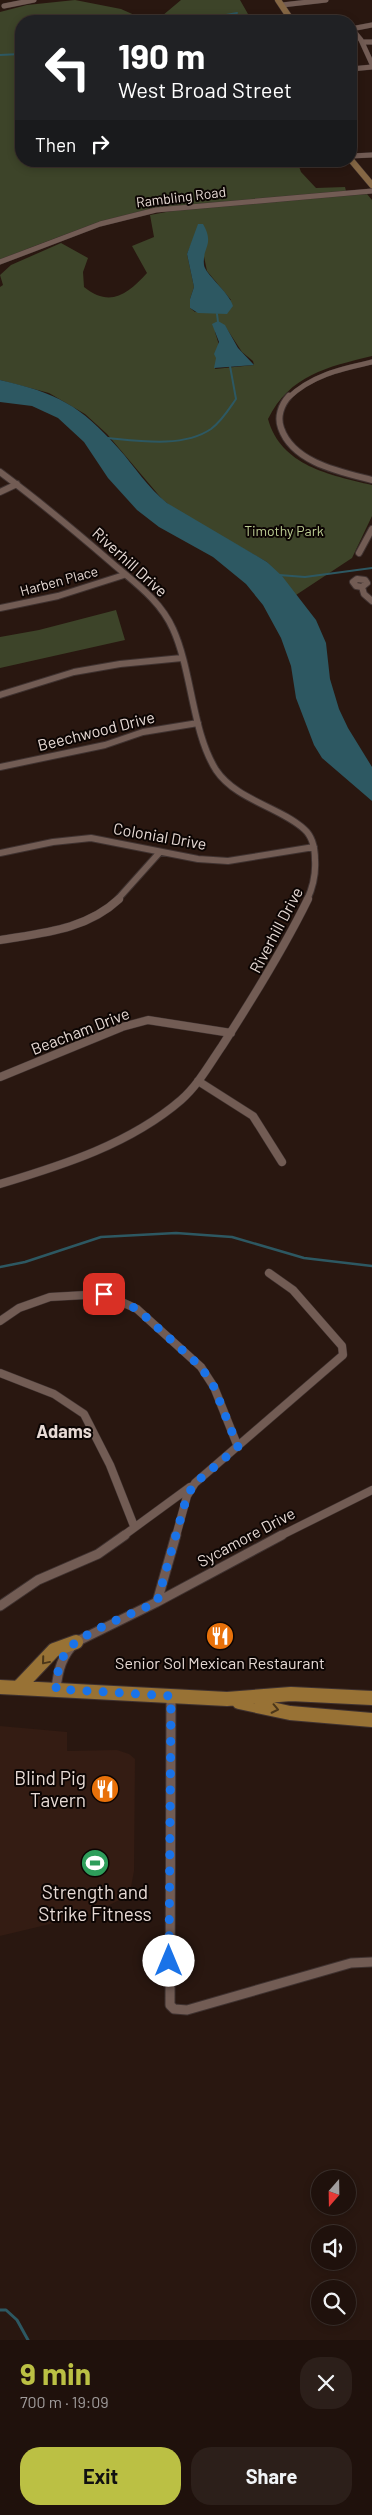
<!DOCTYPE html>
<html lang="en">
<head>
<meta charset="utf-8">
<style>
	body { margin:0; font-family:Barlow,sans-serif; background:#2c1f1a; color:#f1f3f6; height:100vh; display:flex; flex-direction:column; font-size:19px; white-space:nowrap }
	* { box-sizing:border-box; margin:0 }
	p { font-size:16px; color:#a19d9d }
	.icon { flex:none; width:28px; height:28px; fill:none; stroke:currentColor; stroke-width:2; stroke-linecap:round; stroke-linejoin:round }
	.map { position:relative; height:2340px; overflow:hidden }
	.sheet { display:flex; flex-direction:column; background:#1f110c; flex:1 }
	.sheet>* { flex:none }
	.hud { position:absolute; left:15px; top:15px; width:342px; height:152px; border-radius:20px; box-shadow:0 2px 8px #0003,0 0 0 1px #3c312d; background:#202124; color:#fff; overflow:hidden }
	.needle { width:32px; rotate:200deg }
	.tools { position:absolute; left:311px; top:2170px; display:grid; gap:10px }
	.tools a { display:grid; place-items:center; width:45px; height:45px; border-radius:50%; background:#1f110c; box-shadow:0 2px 8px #0003,0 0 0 1px #3c312d; font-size:25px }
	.pin { position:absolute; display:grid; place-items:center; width:42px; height:42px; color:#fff; margin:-21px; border-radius:10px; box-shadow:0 2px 8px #0006 }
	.me { position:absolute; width:55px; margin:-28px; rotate:0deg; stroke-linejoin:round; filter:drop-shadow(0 0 4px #0008) }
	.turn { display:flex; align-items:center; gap:18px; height:105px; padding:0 20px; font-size:22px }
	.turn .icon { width:65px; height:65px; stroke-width:2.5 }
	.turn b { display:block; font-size:35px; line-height:42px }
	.then { display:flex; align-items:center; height:48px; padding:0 20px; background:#0003; gap:10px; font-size:19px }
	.round { display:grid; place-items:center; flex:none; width:52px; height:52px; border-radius:20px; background:#2c1f1a }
	.headline { display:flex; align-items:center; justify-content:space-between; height:85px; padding:0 20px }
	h1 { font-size:30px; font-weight:700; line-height:38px; color:#bbc044 }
	.cta { display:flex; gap:10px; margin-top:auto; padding:10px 20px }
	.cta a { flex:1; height:58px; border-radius:20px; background:#bbc044; color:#111; font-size:20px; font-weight:700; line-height:58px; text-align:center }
	.cta a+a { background:#2c1f1a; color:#f1f3f6 }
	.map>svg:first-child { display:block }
</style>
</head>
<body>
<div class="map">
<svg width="372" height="2340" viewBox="0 0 372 2340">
	<rect width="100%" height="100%" fill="#291710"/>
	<!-- built -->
	<path fill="#341c13" d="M0,1726L67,1732V1751L117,1750L129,1754L135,1759L134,1871L131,1887L125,1897L92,1914L0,1936Z"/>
	<!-- green -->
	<path fill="#3d4429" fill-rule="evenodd" d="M75,0L121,9L148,21H21V161H297L301,172L316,188L345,187L346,191L152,209C99,220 50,240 0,260V12L27,5Z
		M181,0H240L248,14L213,21H156Z
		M367,194L372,200V356C327,367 290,375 268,419C281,466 330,475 372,485V516L352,558L296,595L267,562L178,512L162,499L107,434L85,414L49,393L0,380V287L3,285L0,275L11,265L61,243L88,258L83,272L84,287C110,308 128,294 147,273L132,246L154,237L150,215L188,208ZM198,228L207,271L231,300L195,312L190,308V299L194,287L187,254ZM225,326L242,352L253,361L254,365L215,369L219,345L215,332Z
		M116,610L125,640L0,668V637L39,630Z"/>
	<!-- water -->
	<path fill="#2d5862" d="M198,224H203C215,245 202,247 204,265C205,274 229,292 233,306L227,314L198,313L190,308V299L194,287L187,254Z
		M218,321L225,325L238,348L254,365L214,368L216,358L214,354L219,342L212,324Z
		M0,380C57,393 80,405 119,449C135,467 148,488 167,503L267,562L282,576L316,620L326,643L330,679L339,709L348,728L372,767V801L322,758L314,745L296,698L291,666L281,638L263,605L246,584L213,557L159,527L137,510L108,478L84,442L58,418L32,406L0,402Z"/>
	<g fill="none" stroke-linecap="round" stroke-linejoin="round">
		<!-- stream-far2 -->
		<path stroke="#2d5862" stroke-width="2" d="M193,21L237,13
			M0,55L21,54
			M217,314L218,322
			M108,438C139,441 183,448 211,429C222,421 229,409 236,399L230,366
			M279,575L305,577L372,568"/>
		<!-- stream-far1 -->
		<path stroke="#2d5862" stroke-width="2.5" d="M0,1267L25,1262L101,1237L176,1233L232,1237L304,1258L372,1266"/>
		<!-- stream -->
		<path stroke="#2d5862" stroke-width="3" d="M0,2310H6L17,2320L28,2340"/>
		<defs>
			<path id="street-far3" d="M282,5L326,0
				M4,6L34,0
				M351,29L372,25
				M352,29L361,40L372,64
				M362,42H372
				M351,69L372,67
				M351,156L372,155
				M0,262L100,224L156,210L372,191
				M288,398C312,375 341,369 372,362"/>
			<path id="street-far2" d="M289,396C281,405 277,417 281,428C293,463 341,472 372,480
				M0,472C39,501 75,531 112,563C135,583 160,600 173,629C192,671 192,732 216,770C236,800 280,807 304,829C312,836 315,849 315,860C316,875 313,887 307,900
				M0,492L17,484
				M359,553L372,529
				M357,579L365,580L367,583L362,587L356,586L353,582Z
				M362,587L364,594L372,601
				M0,608L58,596L124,575
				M0,695L74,672L120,664L182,658
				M0,767L105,745L143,732L198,723
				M0,853L53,842L91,838L198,859L228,861L314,847
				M117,900L160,852"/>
			<path id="street-far1" d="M0,940C42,933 86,930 119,899
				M0,1077L122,1027L148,1020L231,1033
				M198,1081L253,1116L282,1162
				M0,1184C63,1165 130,1144 181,1100C198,1085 209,1065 222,1046C253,998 283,950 308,899
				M0,1321L19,1308L50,1297L104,1294L137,1309L201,1367L214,1387L238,1447
				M0,1373L54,1394L84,1414L110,1465L134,1526
				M123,1536L190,1487
				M176,1536L187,1496L195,1483L343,1355L342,1346L293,1290L269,1273
				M280,1536L372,1490"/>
			<path id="street" d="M157,1602L176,1535
				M0,1606L38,1580L98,1554L125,1535
				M56,1689C58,1670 62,1655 76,1642L157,1602L282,1535
				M171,1696L170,2005L174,2009L187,2010L351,1963L372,1962"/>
			<path id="secondary" d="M278,0L292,21
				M351,160L372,185"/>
			<path id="primary" d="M0,1687L227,1699L291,1694L372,1698
				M18,1688L54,1650L76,1642
				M239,1702L290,1713L372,1720"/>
		</defs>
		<!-- street-far3 casing -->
		<use href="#street-far3" stroke="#3f3230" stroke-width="5.5"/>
		<!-- street-far2 casing -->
		<use href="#street-far2" stroke="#3f3230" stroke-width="8"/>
		<!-- street-far1 casing -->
		<use href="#street-far1" stroke="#3f3230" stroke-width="9"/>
		<!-- street casing -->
		<use href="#street" stroke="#3f3230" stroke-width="11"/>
		<!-- secondary casing -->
		<use href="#secondary" stroke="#3f3230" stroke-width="7"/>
		<!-- primary casing -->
		<use href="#primary" stroke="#3f3230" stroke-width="16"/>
		<!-- street-far3 -->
		<use href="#street-far3" stroke="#725c54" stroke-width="5"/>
		<!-- street-far2 -->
		<use href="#street-far2" stroke="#725c54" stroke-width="6"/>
		<!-- street-far1 -->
		<use href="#street-far1" stroke="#725c54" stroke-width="8"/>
		<!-- street -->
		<use href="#street" stroke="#725c54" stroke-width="9"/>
		<!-- secondary -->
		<use href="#secondary" stroke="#856744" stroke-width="6"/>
		<!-- primary -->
		<use href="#primary" stroke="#987235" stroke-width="14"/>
	</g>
	<!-- one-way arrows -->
	<defs><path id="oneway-chevron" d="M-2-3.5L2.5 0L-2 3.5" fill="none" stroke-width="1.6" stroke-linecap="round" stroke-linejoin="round" transform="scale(1.25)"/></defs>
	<g stroke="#4b3619">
		<use href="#oneway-chevron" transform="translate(45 1661) rotate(130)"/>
		<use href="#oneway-chevron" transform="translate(275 1709) rotate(12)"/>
	</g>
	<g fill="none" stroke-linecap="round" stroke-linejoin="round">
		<!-- route -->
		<path stroke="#1a73e8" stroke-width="9" stroke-dasharray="0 16.2" d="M104,1294L137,1309L201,1367L214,1387L238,1447L195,1483L187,1496L157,1602C135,1613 79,1633 66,1652C58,1664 57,1676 56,1689L171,1696L169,1961"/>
	</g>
	<!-- icons -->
	<defs>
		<symbol id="restaurant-disc" viewBox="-11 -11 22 22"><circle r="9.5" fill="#e8710a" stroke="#0c0503"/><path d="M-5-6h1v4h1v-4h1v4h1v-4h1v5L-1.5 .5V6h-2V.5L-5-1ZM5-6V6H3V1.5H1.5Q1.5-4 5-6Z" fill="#fff"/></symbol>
		<symbol id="stadium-disc" viewBox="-11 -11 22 22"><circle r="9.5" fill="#2e9e5b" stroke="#0c0503"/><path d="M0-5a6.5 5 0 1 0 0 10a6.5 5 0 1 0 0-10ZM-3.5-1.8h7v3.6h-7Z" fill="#fff"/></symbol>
	</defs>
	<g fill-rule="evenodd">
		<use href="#restaurant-disc" x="204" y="1620" width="32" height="32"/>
		<use href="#restaurant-disc" x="89" y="1773" width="32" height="32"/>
		<use href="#stadium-disc" x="79" y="1847" width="32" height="32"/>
	</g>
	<g text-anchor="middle" stroke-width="4" stroke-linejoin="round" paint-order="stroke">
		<!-- far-street labels -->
		<g font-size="14" fill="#e7dad5" stroke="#0c0503">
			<text transform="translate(181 197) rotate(-7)" y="5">Rambling Road</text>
			<text transform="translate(59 581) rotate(-15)" y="5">Harben Place</text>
		</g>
		<!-- far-park labels -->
		<g font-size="14" fill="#bdce94" stroke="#0c0503">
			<text x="284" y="536">Timothy Park</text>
		</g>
		<!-- street labels -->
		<g font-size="16" fill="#e7dad5" stroke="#0c0503">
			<text transform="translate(130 562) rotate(42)" y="6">Riverhill Drive</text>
			<text transform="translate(96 731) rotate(-14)" y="6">Beechwood Drive</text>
			<text transform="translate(160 836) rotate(10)" y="6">Colonial Drive</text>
			<text transform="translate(276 930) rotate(-62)" y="6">Riverhill Drive</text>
			<text transform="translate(80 1031) rotate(-21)" y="6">Beacham Drive</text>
			<text transform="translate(246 1537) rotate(-28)" y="6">Sycamore Drive</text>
		</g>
		<!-- poi labels -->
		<g font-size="16" fill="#e7dad5" stroke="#0c0503">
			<text x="220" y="1669">Senior Sol Mexican Restaurant</text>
		</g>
		<!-- neighbourhood labels -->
		<g font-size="18" font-weight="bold" fill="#e7dad5" stroke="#0c0503">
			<text x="64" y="1438">Adams</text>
		</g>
		<!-- near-poi labels -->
		<g font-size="19" fill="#e7dad5" stroke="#0c0503" text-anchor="end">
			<text x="86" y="1785">Blind Pig<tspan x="86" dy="22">Tavern</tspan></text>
			<text x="95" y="1899" text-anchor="middle">Strength and<tspan x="95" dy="22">Strike Fitness</tspan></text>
		</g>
	</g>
</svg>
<div class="tools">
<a><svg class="needle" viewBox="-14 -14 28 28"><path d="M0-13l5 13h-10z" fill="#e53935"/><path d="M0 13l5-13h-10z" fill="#a19d9d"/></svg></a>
<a><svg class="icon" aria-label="sound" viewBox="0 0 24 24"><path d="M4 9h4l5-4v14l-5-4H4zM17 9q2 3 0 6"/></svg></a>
<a><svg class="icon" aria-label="search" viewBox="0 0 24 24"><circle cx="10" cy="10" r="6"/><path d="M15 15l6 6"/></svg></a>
</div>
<div class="pin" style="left:104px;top:1294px;background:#d93025"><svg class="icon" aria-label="arrive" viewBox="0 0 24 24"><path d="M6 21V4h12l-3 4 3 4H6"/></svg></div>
<svg class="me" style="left:169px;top:1961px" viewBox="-20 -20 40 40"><circle r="19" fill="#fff"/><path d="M0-13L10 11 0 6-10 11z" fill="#1a73e8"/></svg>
<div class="hud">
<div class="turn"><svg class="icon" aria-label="left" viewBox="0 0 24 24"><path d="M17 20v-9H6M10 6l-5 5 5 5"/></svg><div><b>190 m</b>West Broad Street</div></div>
<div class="then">Then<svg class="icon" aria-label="right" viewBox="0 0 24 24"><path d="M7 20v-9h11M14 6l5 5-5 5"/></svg></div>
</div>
</div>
<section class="sheet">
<div class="headline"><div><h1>9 min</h1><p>700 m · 19:09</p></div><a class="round"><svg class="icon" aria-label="close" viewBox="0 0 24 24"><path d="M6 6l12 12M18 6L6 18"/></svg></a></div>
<div class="cta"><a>Exit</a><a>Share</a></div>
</section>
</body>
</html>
